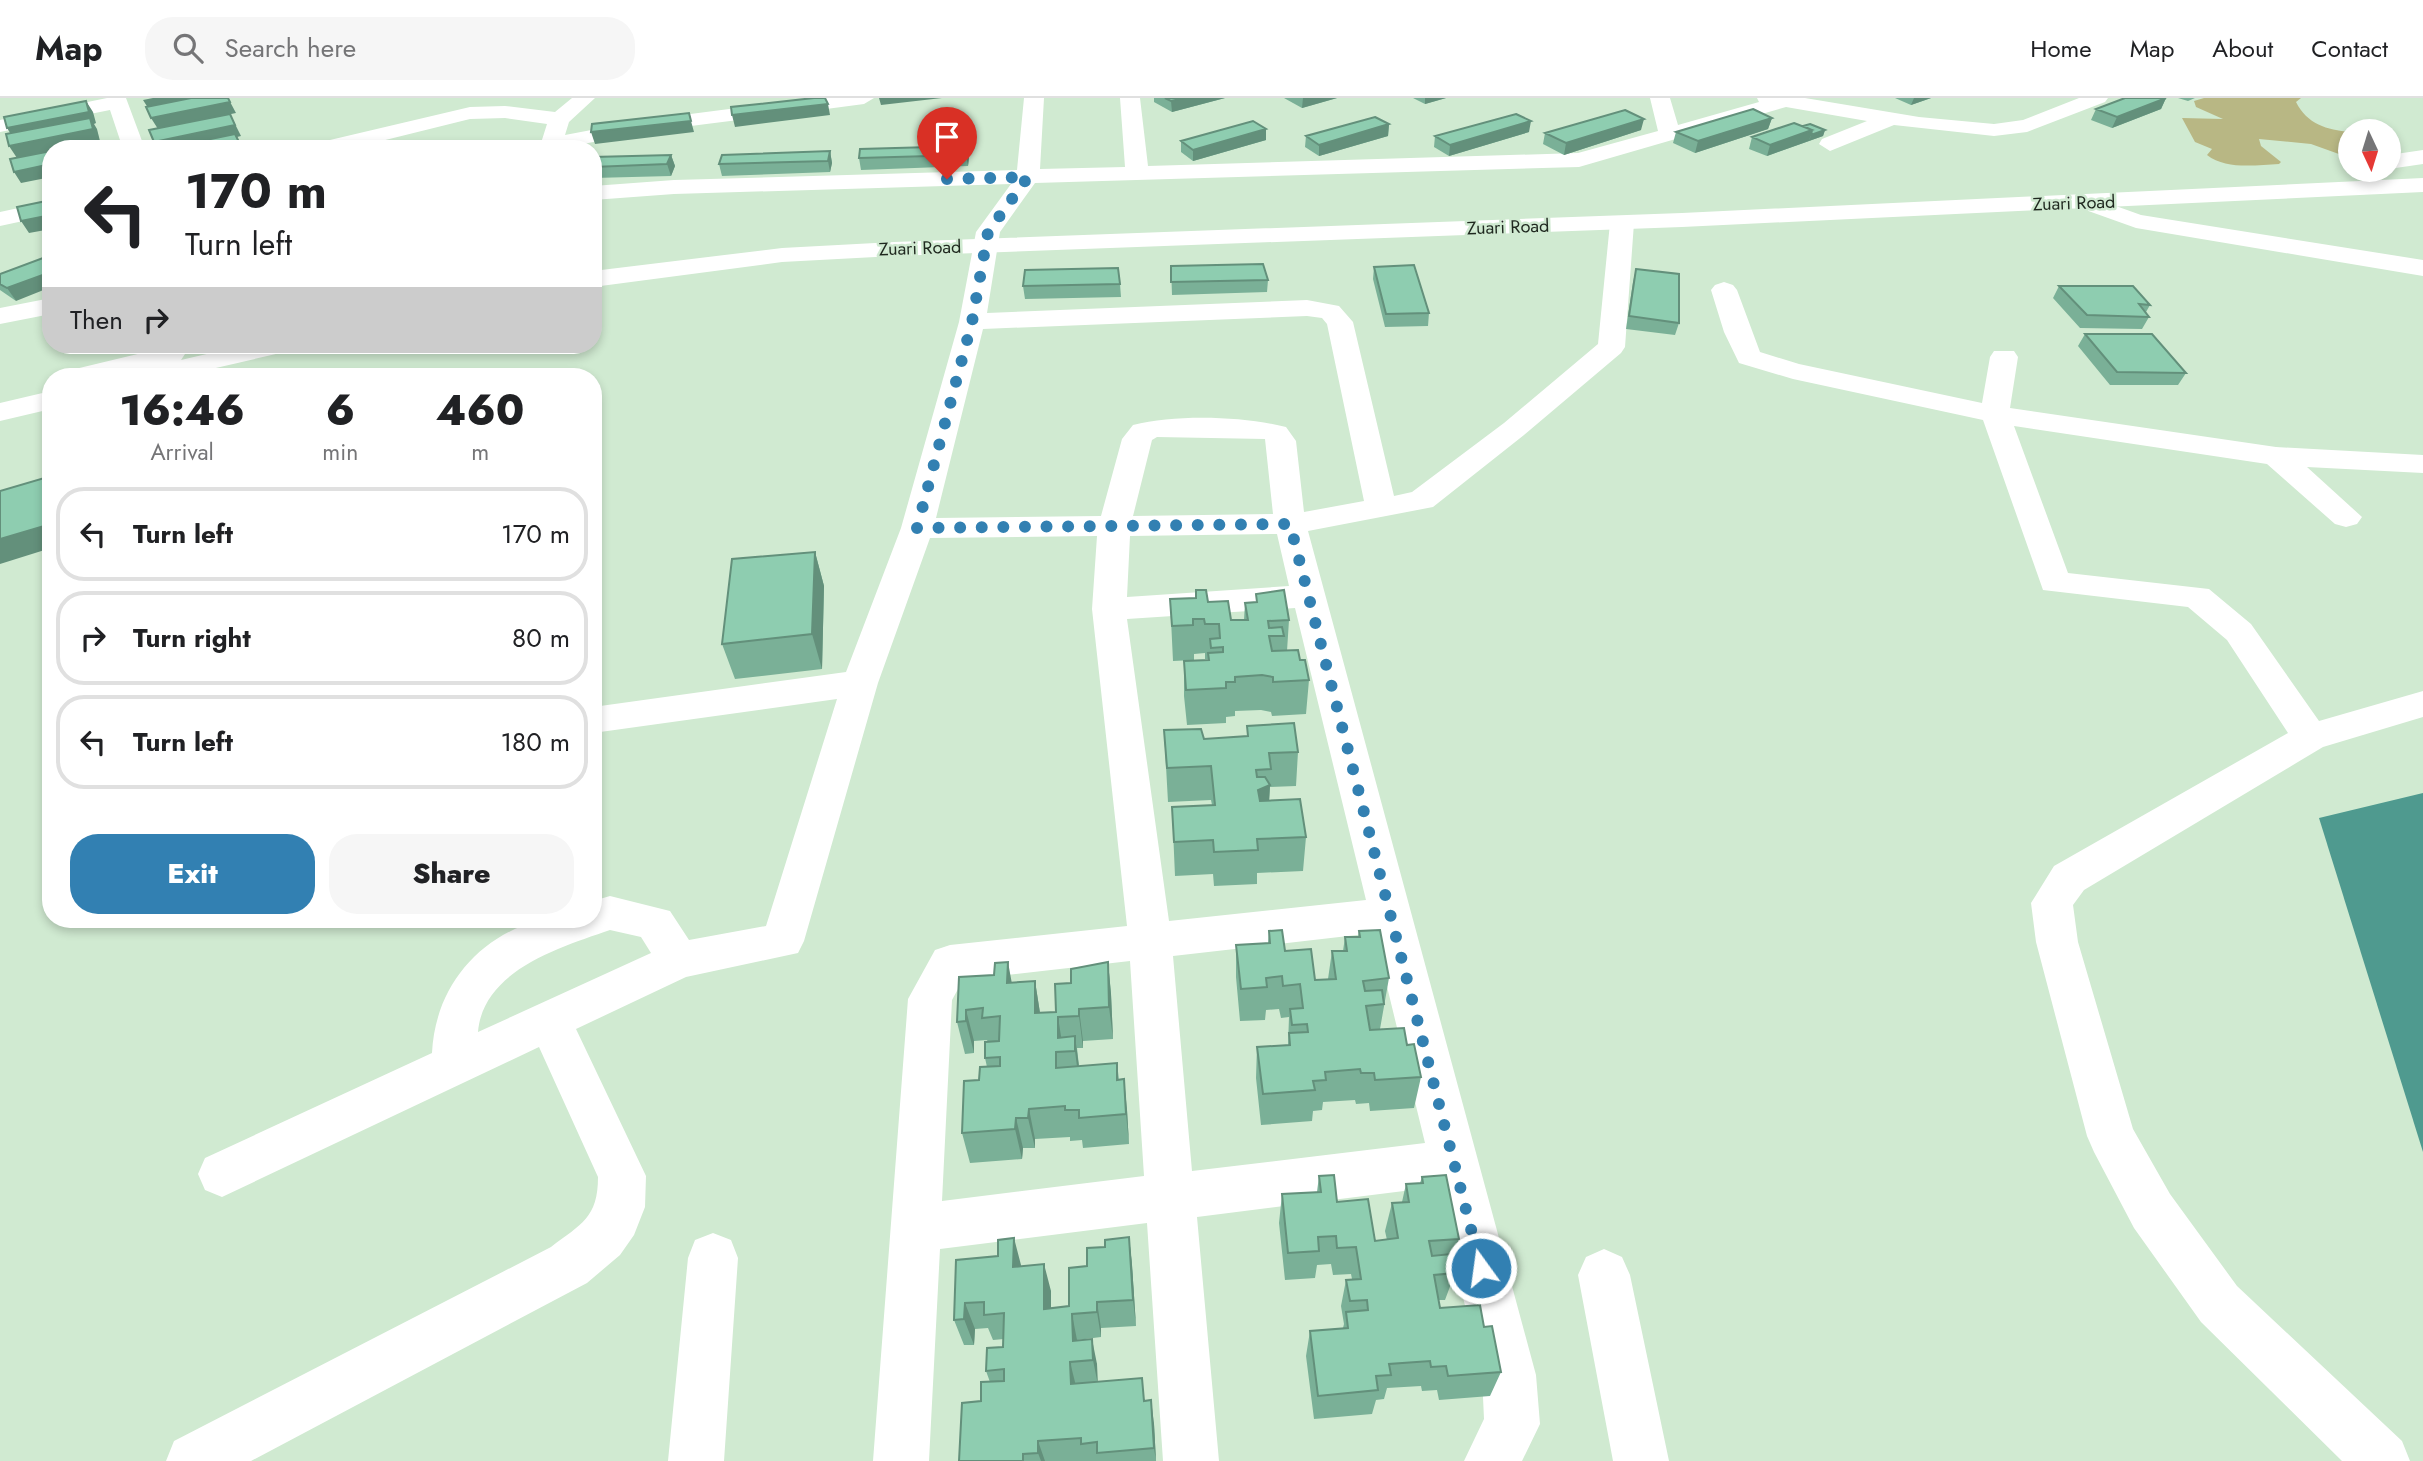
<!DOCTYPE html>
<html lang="en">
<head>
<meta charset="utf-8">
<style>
	body { margin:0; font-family:Jost,sans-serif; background:#f6f6f6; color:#202124; height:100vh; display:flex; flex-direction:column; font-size:26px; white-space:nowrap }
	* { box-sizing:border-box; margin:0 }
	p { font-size:23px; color:#757577 }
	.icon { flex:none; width:38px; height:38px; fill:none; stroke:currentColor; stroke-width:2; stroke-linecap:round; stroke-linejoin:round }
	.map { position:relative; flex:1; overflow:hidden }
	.panel { position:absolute; left:42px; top:270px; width:560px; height:560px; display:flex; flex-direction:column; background:#fff; border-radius:28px; box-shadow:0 4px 10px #0003 }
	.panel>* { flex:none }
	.banner { position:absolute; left:42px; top:42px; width:560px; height:214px; border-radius:28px; box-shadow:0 4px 10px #0003; background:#fff; color:#202124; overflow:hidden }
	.needle { width:46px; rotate:176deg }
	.fabs { position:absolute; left:2338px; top:21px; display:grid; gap:14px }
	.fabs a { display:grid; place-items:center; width:63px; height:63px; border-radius:50%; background:#fff; box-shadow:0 4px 10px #0003; font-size:35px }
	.pin { position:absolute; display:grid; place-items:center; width:60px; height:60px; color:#fff; margin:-72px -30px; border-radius:50% 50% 50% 0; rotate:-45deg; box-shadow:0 0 7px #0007 }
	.pin .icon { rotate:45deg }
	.me { position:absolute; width:77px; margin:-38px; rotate:346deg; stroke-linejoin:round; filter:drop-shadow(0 0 5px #0008) }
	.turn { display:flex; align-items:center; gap:24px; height:147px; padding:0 28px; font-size:32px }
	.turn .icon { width:91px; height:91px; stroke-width:2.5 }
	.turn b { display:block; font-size:49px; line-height:60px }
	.then { display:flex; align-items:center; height:66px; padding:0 28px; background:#0003; gap:14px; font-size:26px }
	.eta { display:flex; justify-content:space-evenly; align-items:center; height:119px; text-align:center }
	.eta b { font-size:42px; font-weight:800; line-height:49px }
	.action { display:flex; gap:14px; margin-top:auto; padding:14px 28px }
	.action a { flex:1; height:80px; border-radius:28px; background:#3280b2; color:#fff; font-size:28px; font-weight:800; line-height:80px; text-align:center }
	.action a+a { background:#f6f6f6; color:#202124 }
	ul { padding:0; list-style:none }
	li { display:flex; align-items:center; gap:21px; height:94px; margin:0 14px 10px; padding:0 14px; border:4px solid #e0e0e0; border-radius:28px }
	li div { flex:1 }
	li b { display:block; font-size:26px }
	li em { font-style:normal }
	header { display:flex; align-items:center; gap:42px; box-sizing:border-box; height:98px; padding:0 35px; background:#fff; border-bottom:2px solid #e0e0e0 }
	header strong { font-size:33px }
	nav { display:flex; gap:38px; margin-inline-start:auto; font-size:24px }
	.search { width:490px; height:63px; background:#f6f6f6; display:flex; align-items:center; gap:18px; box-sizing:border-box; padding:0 24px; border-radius:28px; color:#757577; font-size:26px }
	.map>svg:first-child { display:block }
</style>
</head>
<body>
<header>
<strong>Map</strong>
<div class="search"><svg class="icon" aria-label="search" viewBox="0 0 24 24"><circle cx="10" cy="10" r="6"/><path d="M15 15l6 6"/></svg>Search here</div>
<nav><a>Home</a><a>Map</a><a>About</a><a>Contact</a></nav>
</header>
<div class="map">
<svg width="2423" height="1363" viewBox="0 0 2423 1363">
	<rect width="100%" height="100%" fill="#d0ead1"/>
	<!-- green -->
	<path fill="#b8b784" d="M2204,0H2301L2296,4C2307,26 2327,32 2350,34V60L2311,46L2259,41L2261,48L2281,64L2279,66C2256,67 2226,72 2207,57L2212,51L2195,44L2182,20L2223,21L2196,9L2194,3Z"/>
	<!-- water -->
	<path fill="#4f9a8f" d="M2423,695V1054L2319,720Z"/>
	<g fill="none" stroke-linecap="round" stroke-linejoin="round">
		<!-- minor -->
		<path fill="#fff" fill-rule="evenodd" d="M107,0H126L145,51H123L110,12L0,34V22Z
			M572,0H595L569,24L565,37L644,22L815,0H874L864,6C791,16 718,24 645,34C607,40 572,51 534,51L541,45L547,26L505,20L470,21L349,51H310L313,46L470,9L505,8L555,14Z
			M1024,0H1044L1040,71L1125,69L1120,0H1140L1148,68L1578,55L1658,33L1650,0H1670L1678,27L1759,4L1757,0H1805L1919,19L1994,26L2023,22L2079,0H2108L2105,4L2027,34L1994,38L1894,27L1830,53L1819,46L1822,41L1867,23L1786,9L1579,69L1035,85L1000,134L987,215L1307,202L1339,208L1353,224L1394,398L1412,394L1504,325L1598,246L1610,125L1614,120H1630L1634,125L1625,249L1621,255L1524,337L1433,409L1308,433L1536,1277L1540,1326L1522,1363H1464L1484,1321L1482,1277L1436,1089L1197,1119L1219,1363H1163L1147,1125L940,1151L929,1363H873L908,901L935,852L950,847L1127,828L1092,511L1097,438L930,440L878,585L804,843L798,855L686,879L576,931L646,1078L645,1109L634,1137L620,1157L587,1185L251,1363H166L174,1343L551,1149C581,1126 598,1120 598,1079L539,949L222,1099L205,1092L198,1076L205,1060L432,955C435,891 476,840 539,822C555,817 577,821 593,821V803L610,798L670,813L689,842L766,828L837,601L593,635V609L846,574L901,430L959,224L976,134L1011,86L674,96L593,102V88L674,82L1017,72ZM1307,218L1322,220L1327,226L1364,403L1304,414L1296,343L1286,329C1242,318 1177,316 1133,327L1122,341L1101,418L936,420L983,231ZM1157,339L1265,341L1273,416L1133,418L1152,342ZM1277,436L1289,488L1127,499L1130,438ZM1295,510L1366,802L1169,823L1127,521ZM610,832L641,839L651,855L478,934C483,872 561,849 610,832ZM1374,835L1425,1045L1192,1073L1173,858ZM1130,863L1144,1078L942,1103L952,902L963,882Z
			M2423,52V66L2389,71V57Z
			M2088,98L2141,117L2423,162V178L2136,130L2080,110L2076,105L2080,100Z
			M51,103V117L0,128V114Z
			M1724,184L1733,187L1737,192L1760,254L1799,266L1982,305L1990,259L1994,253H2014L2018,259L2010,310L2276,349L2423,357V375L2307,369L2362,419L2357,426L2346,429L2335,426L2267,366L2014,328L2068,475L2209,491L2251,526L2319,623L2423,593V619L2323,649L2084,792L2073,807L2078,844L2133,1031L2170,1096L2237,1188L2402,1343L2410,1363H2342L2201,1224L2134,1130L2094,1054L2087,1038L2036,844L2031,805L2054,768L2288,635L2227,542L2188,509L2043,492L1983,322L1793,281L1739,265L1724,234L1711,192L1715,187Z
			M51,200V216L0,226V210Z
			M713,1135L731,1142L738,1160L724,1363H668L688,1160L695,1142Z
			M1604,1151L1622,1159L1630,1177L1669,1363H1613L1578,1177L1586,1159Z"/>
		<!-- highway -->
		<path fill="#fff" fill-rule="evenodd" d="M2423,80V94L1682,129L894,158L782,164L593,189V173L782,150L894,144L1682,115Z
			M245,247H293L289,253L181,278H132L135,273L114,278H67L71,272L171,248L181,250L185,256L181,262Z
			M51,293V311L0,323V305Z"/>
	</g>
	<!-- wall -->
	<path fill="#7ab097" d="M1154,0H1225L1172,14L1154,4Z
		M1284,0H1337L1302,10Z
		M1413,0H1446L1425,6Z
		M1895,0H1931L1911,7Z
		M2166,0L2161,11L2112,30L2091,22L2096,11Z
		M2178,0H2195L2188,3Z
		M1772,20L1768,31L1695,55L1673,45L1676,34Z
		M1389,26L1388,38L1319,58L1305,49L1306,38Z
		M1803,28L1825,32L1823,38L1767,58L1749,51L1752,39Z
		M1266,31V42L1193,63L1181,54V43Z
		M1641,32L1564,57L1543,46L1545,35Z
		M1529,34L1449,58L1434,49L1435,38Z
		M967,48L969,59L968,68L861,72L859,60Z
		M830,53L832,65L830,74L722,78L719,66Z
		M671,57L675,68L671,78L593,80V59Z
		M1171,168L1268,182L1267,194L1172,197Z
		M1374,169L1429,215L1428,228L1385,229L1373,181Z
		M1636,171L1679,225L1675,237L1626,231L1633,184Z
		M0,176L16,203L0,192Z
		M1120,186L1121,199L1025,201L1023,188Z
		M2059,188L2150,207L2146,214L2149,219L2142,231L2080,230L2053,200Z
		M2085,236L2186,275L2178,287H2110L2078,248Z
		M815,454L824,488L822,571L735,581L722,546Z
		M1196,492L1208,504L1231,522H1244L1245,505L1256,504V496L1289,522L1287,553L1300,562L1309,582L1306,616L1272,618L1271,614L1261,612L1235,613V618L1226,619V625L1187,627L1184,598V563L1208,562V561H1205V555L1194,556V562L1173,563L1170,501L1196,500Z
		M1247,628L1298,654L1296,688L1270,689L1269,703L1306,739L1303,773L1257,775V786L1214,788L1213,776L1175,778L1172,709L1212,707L1211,702L1168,704L1164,632L1204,641L1247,639Z
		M1269,833L1285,853L1315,882L1328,881L1332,853H1343L1345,839H1358L1359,833L1389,880L1380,931L1407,947L1421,979L1414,1010L1370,1013L1369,1005L1356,1006L1355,1002L1323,1004L1322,1012L1313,1013L1312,1023L1261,1027L1256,980L1257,949L1288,947L1289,919L1281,920L1279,911L1266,912L1265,922L1240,923L1236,879V847L1268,845Z
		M1108,864L1111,896L1113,941L1083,943V950H1077L1079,968L1117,965L1119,982L1127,1012L1129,1046L1083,1050L1082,1042L1070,1043V1039L1035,1041V1050H1023L1022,1061L970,1065L962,1035L979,982L987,969L985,960L988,944L987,942L974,943V955L965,956L957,924L994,877L1012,885L1035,883L1040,915L1056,914L1071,885Z
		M1319,1078L1337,1104L1375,1143L1387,1142L1385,1133L1392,1105L1402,1104L1406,1086L1420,1085L1422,1079L1459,1141L1452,1162L1455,1175L1445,1202H1438L1440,1210L1484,1229L1501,1274L1490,1298L1439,1302L1437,1292L1422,1293L1421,1288L1387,1290L1384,1301L1376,1302L1372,1316L1314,1321L1306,1258L1310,1233L1343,1230L1344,1226L1341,1208L1346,1182L1352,1181L1351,1176L1333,1177L1331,1166L1317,1167L1315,1180L1285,1182L1279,1125L1282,1096L1317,1094Z
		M1129,1139L1132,1167L1136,1228L1101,1230V1239L1077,1242V1243L1097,1266V1284L1145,1303L1154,1326L1156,1363H959L981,1303L990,1284L986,1273L1003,1249L1004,1241L993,1242L988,1230L975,1231L974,1247H964L954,1222L998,1158L1021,1168L1051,1193V1210L1069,1208L1087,1168L1105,1149Z"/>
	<!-- shaded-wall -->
	<path fill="#63907b" d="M153,0H216L150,13L143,2Z
		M228,0L236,15L158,31L151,20Z
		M879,0H942L881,7Z
		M1184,0H1225L1172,14L1171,3Z
		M1303,0H1337L1302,10Z
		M1425,0H1446L1425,6Z
		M1914,0H1931L1911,7Z
		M2166,0L2161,11L2112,30L2117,19Z
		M86,3L93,14L96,25L94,26L97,31L100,43L60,51H51V53L17,60L9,48L14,41L7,30Z
		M828,6L830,17L735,29L732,17Z
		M230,16L241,38L237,39L243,51H158L154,44Z
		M1772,20L1768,31L1695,55L1698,43Z
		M1644,21L1641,32L1564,57L1566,45Z
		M691,23L694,34L595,46L591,34Z
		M1531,23L1529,34L1449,58L1450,47Z
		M1389,26L1388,38L1319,58V47Z
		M1266,31V42L1193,63V52Z
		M1812,32L1809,43L1767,58L1770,47Z
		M1825,32L1823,38L1809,43L1811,37Z
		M967,48L969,59L968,68L966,57Z
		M830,53L832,65L830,74L828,63Z
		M671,57L675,68L671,78L667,66Z
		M51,66V79L21,85L14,74Z
		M51,117V131L29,135L21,123Z
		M51,174V189L16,203L7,190Z
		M51,426V450L0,466V441Z
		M815,454L824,488L822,571L812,536Z
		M1270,687L1268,722L1257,726L1258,692Z
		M1008,864L1014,897L1007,885Z
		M1108,864L1111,896L1113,941L1109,909Z
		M1035,883L1040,915H1035Z
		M1079,911L1083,943V950L1079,918Z
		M966,912L974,943V955L966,923Z
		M1058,919L1063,951L1058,940Z
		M1075,938L1079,969V984L1075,953Z
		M1124,981L1127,1012L1129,1046L1126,1016Z
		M1029,1011L1035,1041V1050L1028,1020Z
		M1016,1020L1023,1050L1022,1061L1015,1031Z
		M1129,1139L1132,1167L1136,1228L1133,1202Z
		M1014,1140L1021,1167L1020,1196L1013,1169Z
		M1044,1166L1051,1193V1236L1044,1211Z
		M1097,1204L1101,1230V1239L1097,1214Z
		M965,1205L975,1231L974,1247L964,1221Z
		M1072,1216L1077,1242L1078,1264L1073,1243Z
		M1092,1241L1097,1266L1098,1287L1093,1262Z
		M1070,1264L1076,1288L1071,1286Z
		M1151,1302L1154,1326L1156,1363L1154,1350Z
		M1038,1343L1045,1363H1041L1038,1355Z"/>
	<!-- building -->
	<path fill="#8ecdb0" stroke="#63907b" stroke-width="2" d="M191,0H228L230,4L151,20L146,9Z
		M814,0H825L828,6L732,17L731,9Z
		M1165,0H1184L1171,3Z
		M2125,0H2166L2117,19L2096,11Z
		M86,3L89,14L7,30L4,19Z
		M1753,11L1772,20L1698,43L1676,34Z
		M1625,12L1644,21L1566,45L1545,35Z
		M689,15L691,23L591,34L592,26Z
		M230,16L235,27L154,44L149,32Z
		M1516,16L1531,23L1450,47L1435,38Z
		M1375,19L1389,26L1319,47L1306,38Z
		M90,20L93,31L9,48L6,36Z
		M1253,23L1266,31L1193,52L1181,43Z
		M1794,25L1812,32L1770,47L1752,39Z
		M1810,26L1825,32L1811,37L1812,32L1803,28Z
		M235,36L241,48L225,51H162Z
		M97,44L99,51H63Z
		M967,48L966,57L859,60L860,51Z
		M51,53V66L14,74L10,61Z
		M830,53L828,63L719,66L722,57Z
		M671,57L667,66L593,69V59Z
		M51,102V117L21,123L17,109Z
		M51,157V174L7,190L0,186V176Z
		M1263,166L1268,182L1171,184V168Z
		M1414,167L1429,215L1386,216L1374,169Z
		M1118,170L1120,186L1023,188L1025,172Z
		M1636,171L1679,176V225L1629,218Z
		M2059,188H2133L2150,207L2139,206L2149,219L2087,217Z
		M2085,236H2152L2186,275L2117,274Z
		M51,378V426L0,441V393Z
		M815,454L812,536L722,546L732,461Z
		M1196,492H1206L1208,504L1228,503L1231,522H1248L1245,505L1257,504L1256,496L1284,492L1289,522L1268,523L1269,530L1282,529L1284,538H1269L1272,553L1298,552L1300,562H1305L1309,582L1273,584V579L1262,577L1235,579V584H1226V590L1186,592L1184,563L1209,562L1208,555L1223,554V549L1211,550L1210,541L1220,540L1219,526H1205L1204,521H1193V527L1172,528L1170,501L1196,500Z
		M1294,625L1298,654L1269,655L1271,671L1256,672L1257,679H1265L1270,687L1258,692L1260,703L1300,701L1306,739L1257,741L1258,752L1214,754L1213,742L1174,744L1172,709L1215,707L1211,668L1167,670L1164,632L1201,631L1204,641L1248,638L1247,628Z
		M1282,832L1285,853L1311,851L1315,882L1336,881L1332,853H1347L1345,839H1360L1359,833L1380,832L1389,880L1363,883L1365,893L1382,892L1384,906L1366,908L1370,932L1404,930L1407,947L1414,946L1421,979L1375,982L1374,975H1361L1360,971L1325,974L1326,982L1313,983L1315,992L1263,996L1257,949L1290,947L1289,935L1308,934L1307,926L1292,927L1290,911L1303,910L1300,886L1283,888L1282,878L1266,880L1267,889L1241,891L1236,847L1270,845L1269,833Z
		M1008,864L1007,885L1035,883V915L1056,914L1055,886L1071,885V871L1108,864L1109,909L1079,911V918L1058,919V940L1075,938V953L1056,954V970L1117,965V982L1124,981L1126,1016L1079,1020V1012H1065V1008L1029,1011L1028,1020H1016L1015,1031L962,1035L964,983L979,982L980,969L1000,968V959L985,960V944L999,943L1000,918L982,920L983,910L966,912V923L957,924L959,879L994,877L995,865Z
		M1334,1077L1337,1104L1368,1101L1375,1143L1398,1140L1392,1105L1409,1104L1406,1086L1423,1085L1422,1079L1446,1077L1459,1141L1429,1143L1432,1158L1451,1156L1455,1175L1434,1177L1440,1210L1480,1207L1484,1229L1492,1228L1501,1274L1448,1278L1446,1268L1431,1269L1430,1263L1389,1266L1391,1277L1376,1278L1378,1292L1318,1298L1310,1233L1348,1230L1346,1214L1368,1212L1367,1202L1350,1203L1346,1182L1361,1181L1356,1149L1337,1150L1336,1138L1318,1139L1319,1153L1288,1155L1282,1096L1321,1094L1319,1078Z
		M1129,1139L1133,1202L1097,1204V1214L1072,1216L1073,1243L1092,1241L1093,1262L1070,1264L1071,1286L1142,1280L1144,1303L1151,1302L1154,1350L1097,1355V1344L1081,1346V1340L1038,1343V1355L1023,1356V1363H959L962,1305L981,1303V1284L1004,1283V1271L986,1273L987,1250L1003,1249L1004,1215L984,1217V1204L965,1205L964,1221L954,1222L956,1162L998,1158V1142L1014,1140L1013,1169L1044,1166V1211L1069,1208V1170L1087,1168V1150L1105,1149V1142Z"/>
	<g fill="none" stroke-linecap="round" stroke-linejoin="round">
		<!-- route -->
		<path stroke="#3280b2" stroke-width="12" stroke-dasharray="0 21.6" d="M947,81L1028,79L988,134L972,224L917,430L1290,426L1481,1170"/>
	</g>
	<g text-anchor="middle" stroke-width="5" stroke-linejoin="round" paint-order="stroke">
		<!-- far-street labels -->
		<g font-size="18" fill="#1f281f" stroke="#d0ead1">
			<text transform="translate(2074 105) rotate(-2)" y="6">Zuari Road</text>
			<text transform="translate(1508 129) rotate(-2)" y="6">Zuari Road</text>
			<text transform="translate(920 150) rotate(-2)" y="6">Zuari Road</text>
		</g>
	</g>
</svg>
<div class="fabs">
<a><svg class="needle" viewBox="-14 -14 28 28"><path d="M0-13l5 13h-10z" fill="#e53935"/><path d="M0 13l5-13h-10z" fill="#757577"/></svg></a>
</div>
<div class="pin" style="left:947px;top:81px;background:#d93025"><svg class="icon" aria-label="arrive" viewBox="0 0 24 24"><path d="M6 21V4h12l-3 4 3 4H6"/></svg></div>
<svg class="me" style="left:1481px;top:1170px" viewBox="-20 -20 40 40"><circle r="17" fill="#3280b2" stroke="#fff" stroke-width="3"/><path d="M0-11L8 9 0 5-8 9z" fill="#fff"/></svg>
<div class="banner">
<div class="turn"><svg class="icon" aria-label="left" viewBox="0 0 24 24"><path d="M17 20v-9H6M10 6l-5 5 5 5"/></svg><div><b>170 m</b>Turn left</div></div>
<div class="then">Then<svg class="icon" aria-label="right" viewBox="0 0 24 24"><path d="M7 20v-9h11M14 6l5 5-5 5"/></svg></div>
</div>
<section class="panel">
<div class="eta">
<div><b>16:46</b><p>Arrival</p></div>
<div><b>6</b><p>min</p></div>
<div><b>460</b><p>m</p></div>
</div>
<ul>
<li><svg class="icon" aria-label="left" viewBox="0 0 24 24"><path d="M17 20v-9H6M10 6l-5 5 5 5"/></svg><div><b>Turn left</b></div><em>170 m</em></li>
<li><svg class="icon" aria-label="right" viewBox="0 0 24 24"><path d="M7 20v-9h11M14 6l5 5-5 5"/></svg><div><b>Turn right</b></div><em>80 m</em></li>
<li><svg class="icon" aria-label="left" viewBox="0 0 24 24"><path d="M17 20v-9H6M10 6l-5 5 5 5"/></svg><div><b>Turn left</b></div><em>180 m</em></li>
</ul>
<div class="action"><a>Exit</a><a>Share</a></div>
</section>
</div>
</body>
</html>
